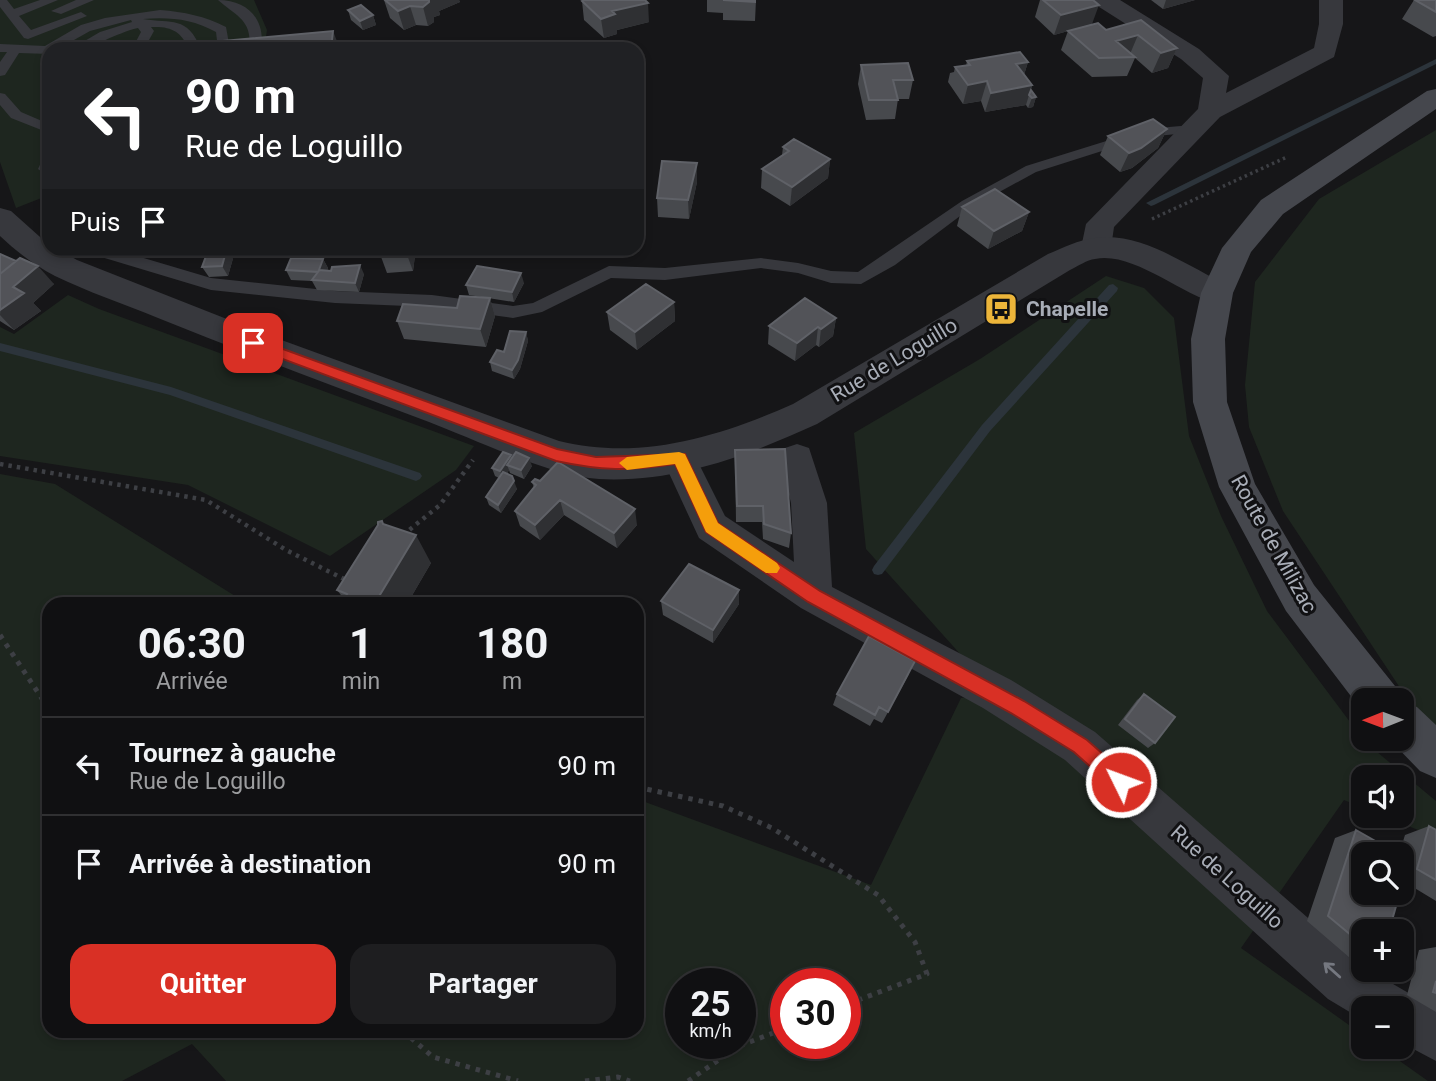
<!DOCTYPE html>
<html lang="fr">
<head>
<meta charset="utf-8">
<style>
	body { margin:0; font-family:Roboto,sans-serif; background:#1e1e20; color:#f1f3f6; height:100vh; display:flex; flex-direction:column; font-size:26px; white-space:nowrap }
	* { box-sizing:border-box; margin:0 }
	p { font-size:23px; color:#9c9d9f }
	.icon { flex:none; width:38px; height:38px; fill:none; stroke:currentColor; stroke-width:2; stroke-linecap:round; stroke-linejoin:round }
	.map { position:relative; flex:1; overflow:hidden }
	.drawer { position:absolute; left:42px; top:597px; width:602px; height:441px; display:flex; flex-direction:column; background:#101012; border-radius:21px; box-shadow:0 4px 10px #0003,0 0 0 2px #303032 }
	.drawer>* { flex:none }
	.banner { position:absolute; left:42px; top:42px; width:602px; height:214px; border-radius:21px; box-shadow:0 4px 10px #0003,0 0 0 2px #303032; background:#202124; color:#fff; overflow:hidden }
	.needle { width:46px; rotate:269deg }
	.buttons { position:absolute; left:1351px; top:688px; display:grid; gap:14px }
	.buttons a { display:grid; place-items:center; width:63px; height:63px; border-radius:14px; background:#101012; box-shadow:0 4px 10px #0003,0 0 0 2px #303032; font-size:35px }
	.speed { position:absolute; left:665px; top:968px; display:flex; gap:14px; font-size:35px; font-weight:700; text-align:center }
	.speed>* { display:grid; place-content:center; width:91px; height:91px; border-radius:50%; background:#101012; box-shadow:0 4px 10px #0003,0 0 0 2px #303032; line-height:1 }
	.speed small { font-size:18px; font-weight:400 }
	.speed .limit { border:10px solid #d22; background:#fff; color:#111 }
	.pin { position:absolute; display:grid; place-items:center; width:60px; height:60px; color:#fff; margin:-30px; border-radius:14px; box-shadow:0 4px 10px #0006 }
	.me { position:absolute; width:77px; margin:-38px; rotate:312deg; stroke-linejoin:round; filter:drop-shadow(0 0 5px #0008) }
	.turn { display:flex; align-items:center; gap:24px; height:147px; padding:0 28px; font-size:32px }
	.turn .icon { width:91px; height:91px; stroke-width:2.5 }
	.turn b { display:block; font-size:49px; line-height:60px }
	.then { display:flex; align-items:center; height:66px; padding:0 28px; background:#0003; gap:14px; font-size:26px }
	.eta { display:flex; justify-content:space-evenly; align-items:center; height:119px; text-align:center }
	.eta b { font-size:42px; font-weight:700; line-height:49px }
	.action { display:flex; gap:14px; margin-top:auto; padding:14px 28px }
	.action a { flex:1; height:80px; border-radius:21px; background:#d93025; color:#fff; font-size:28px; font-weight:700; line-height:80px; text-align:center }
	.action a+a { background:#1e1e20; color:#f1f3f6 }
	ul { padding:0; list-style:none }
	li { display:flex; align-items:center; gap:21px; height:98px; padding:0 28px; border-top:2px solid #303032 }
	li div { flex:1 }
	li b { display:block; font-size:26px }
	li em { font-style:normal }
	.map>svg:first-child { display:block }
</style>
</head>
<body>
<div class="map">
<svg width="1436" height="1081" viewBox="0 0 1436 1081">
	<rect width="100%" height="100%" fill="#161618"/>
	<!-- green -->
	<path fill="#1e261f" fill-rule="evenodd" d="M0,0H254L267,30L264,49H49V195L16,208L0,162Z
		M1436,130V728L1416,712L1283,511L1249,427L1245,385L1255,282L1319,199Z
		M1106,276L1144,288L1174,318L1189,436L1221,516L1267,611L1365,742L1436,801V837L1383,816H1402V777H1363V808L1344,800L1241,948L1363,1035V1046L1380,1047L1428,1081H226L192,1044L122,1081H0V474L55,484L248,604H49V1031H637V799L871,885L961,698L996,694L866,549L854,433L980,359ZM681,984H740V1043H681ZM786,984H845V1043H786Z
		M68,295L99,309L474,446L456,470L330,556L188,485L0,456V327L14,334Z"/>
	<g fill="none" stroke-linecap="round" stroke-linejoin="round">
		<!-- stream -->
		<path fill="#2c343b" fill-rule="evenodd" d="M1436,59V64L1154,205L1151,206L1146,203Z
			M1113,284L1118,288L1117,291L990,431L882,574L878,575L874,574L872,570L874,566L982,425L1109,285Z
			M0,343L171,387L420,473L422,476L420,479L416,481L170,395L0,351Z"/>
		<!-- path-far2 -->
		<path stroke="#3d3f44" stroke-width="3.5" stroke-dasharray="2.5 3.5" stroke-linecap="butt" d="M1152,219L1287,157"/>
		<!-- path-far1 -->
		<path stroke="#3d3f44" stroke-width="4.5" stroke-dasharray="3.5 5" stroke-linecap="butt" d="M0,464L206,500L286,550L348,581
			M403,535L440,505L473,460"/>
		<!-- path -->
		<path stroke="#3d3f44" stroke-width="5" stroke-dasharray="4.5 6" stroke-linecap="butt" d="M0,635L43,700L49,715
			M637,787L723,806L772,828L878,895L915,942L927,974L845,1005
			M403,1031L433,1057L518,1081
			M585,1081L618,1077L630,1081
			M688,1081L739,1046L786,1028"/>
		<!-- service -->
		<path fill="#37383d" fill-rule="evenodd" d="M0,0H7L14,9L40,0H58L19,16L31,30L81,12L87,16L28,39L24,38L0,7Z
			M76,0H94L61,14L51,11Z
			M218,0C247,0 266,19 261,49H249C253,20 236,16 218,0Z
			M160,10C184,12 205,16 226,27L230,49H218L216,32C192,19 170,17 143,19C172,24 187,15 201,49H189C181,31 171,26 151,27L154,31L144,49H132L141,32L138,28C115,33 94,49 71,49L100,32L132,22L131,20L90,31L58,49H49V54L19,53L5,75L0,76V62L7,52H0V44L45,46L81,25L105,18Z
			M0,93L5,94L21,112L49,124V133L11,118L0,105Z
			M1193,125L1198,126V132L1146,137L1036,172L972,207L895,265L861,284L831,283L798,273L761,268L665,280L611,278L542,312L513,318L432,307L335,303L211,290L88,253L47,262L39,257L42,253L61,248H110L211,278L335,291L432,295L513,306L533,303L609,266L665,268L761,258L798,263L831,271L858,272L962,201L1026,166L1145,129Z
			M49,154V177L38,169L44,156Z"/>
		<!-- minor -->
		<path fill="#37383d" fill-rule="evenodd" d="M1092,0H1120L1199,49L1229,76L1226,93L1314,48L1319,24V0H1343V24L1334,57L1220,117L1114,227L1111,248L1106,255L1096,258L1086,255L1081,248L1086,224L1198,109L1203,78L1181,59L1096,5Z
			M679,444L691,448L725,516L794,562L791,503L780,458L785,448L797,444L809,448L827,503L832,587L1011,680L1095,732L1363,966V970H1369L1436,1009V1061L1402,1043V1008H1363V1020L1328,999L1065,760L983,708L801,608L699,538L662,458L667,448Z"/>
		<!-- tertiary -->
		<path fill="#37383d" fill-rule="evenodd" d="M0,208L11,211L49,245V248H56L77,260L265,334L559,441C640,461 718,437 793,404L1048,254C1063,248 1078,240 1095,238C1141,231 1188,267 1228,285L1233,293L1228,301L1217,304C1181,294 1132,251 1095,259C1087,260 1078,266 1070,270L817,424C749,455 676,483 599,479C551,476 476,440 429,422C338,388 248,354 158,318C124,304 88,292 55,276C34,265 17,252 0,236Z"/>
		<!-- secondary -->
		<path fill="#45474d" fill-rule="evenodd" d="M1436,89V109L1283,214L1251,252L1233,293L1225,339L1227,402L1255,484L1314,585L1395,686L1401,700H1363V712L1286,611L1219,487L1193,402L1191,339L1201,293L1222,248L1261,200L1427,91Z
			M1402,701L1417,707L1436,725V778L1420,771L1388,738H1402Z"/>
	</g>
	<!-- wall -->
	<path fill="#47494d" d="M384,0H459L460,2L439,11L440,15L434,17V22L428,26L416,25L404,30L390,18Z
		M707,0H756L755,21L723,20V13L707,12Z
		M1040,0H1093L1092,24L1106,30L1141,20L1177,48L1168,68L1152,73L1135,58L1127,76L1092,77L1061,50L1068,31L1054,35L1035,17Z
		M1151,0H1195L1163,9Z
		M1414,0H1436V36L1433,37L1402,19Z
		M582,1L649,22L617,30V34L604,38L584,20Z
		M348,10L373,15L376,25L363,30L351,20Z
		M967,61L1028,62L1024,75L1032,85L1031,90L1036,97L1033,107L1028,108L1026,105L985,112L981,101L963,104L948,82L950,73L954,72L955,67L966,66Z
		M861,65L913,80L909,99H898L895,119L866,120L858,84Z
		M1167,129L1158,148L1132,168L1120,172L1100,155L1108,136Z
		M783,147L830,159L828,178L790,206L761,188L762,169L782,155Z
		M697,163V182L689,219L658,217L657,198Z
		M962,207L1029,212L1022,231L988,249L957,226Z
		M209,248H236L228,276L209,277L202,267Z
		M379,248H416L413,271L387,273L380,254Z
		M0,254L54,284L33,303L41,311L14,330L0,321Z
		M323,259L328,268L327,271L364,274L359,292L317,290L312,281L291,280L286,270Z
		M524,283L514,302L469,295L466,285Z
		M490,298L495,316L486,347L404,339L397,321L457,308Z
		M674,302L675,321L637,350L610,330L607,312Z
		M836,318L833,336L819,347L816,345L795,361L768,344L769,326Z
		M526,332L528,341L520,369L514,379L492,371L490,362L504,352Z
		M735,450L791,533L789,548L763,539L762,522H736Z
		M511,455L512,458L532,466L524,479L510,473L509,470L507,474L517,489L501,513L489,505L486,497L499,478L495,476L492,468Z
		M532,482L637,525L617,548L564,515L540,540L520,526L515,511L534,488Z
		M382,521L384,524L431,563L407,604H345L343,600L344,599L337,590Z
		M661,601L739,604L713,643L663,615Z
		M909,674L882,723L874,719L870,726L833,705L837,694Z
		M1144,694L1155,743L1148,748L1118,725L1137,700Z
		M1429,826L1436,830V901L1403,881L1402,886V854H1399L1405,835Z
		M1356,830L1363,945V963L1357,964L1307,921L1335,838Z
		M1436,947V1012L1407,995L1419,950Z"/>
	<!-- shaded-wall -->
	<path fill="#2f3033" d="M429,0H459L460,2L439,11L440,15L434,17V22L428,26L423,7Z
		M1166,0H1195L1163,9Z
		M648,3L649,22L617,30V34L604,38L601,19L612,11Z
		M1099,5L1092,24L1054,35L1061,15Z
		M410,6L416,25L404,30L398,11Z
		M373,15L376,25L363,30L360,21Z
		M333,31L340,49H331Z
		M1138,35L1130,54L1116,41Z
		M1177,48L1168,68L1152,73L1161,53Z
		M1028,62L1022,81L1016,64Z
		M987,81L981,101L963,104L968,85Z
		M1032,85L1026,105L985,112L991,93Z
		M1036,97L1033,107L1028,108L1032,98Z
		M1167,129L1158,148L1132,168L1120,172L1129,153Z
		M830,159L828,178L790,206L792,187Z
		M697,163V182L689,219L688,200Z
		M1029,212L1022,231L988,249L994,231Z
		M227,248H236L228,276L222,266Z
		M406,248H416L413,271L406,252Z
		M323,259L328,268L324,280L319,270Z
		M360,265L364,274L359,292L355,283Z
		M38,266L54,284L33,303L41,311L14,330L0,315L3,288Z
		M521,273L524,283L514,302L512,292Z
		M490,298L495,316L486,347L480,329Z
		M674,302L675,321L637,350L635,332Z
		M836,318L833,336L819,347L821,329Z
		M818,327L816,345L795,361L797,343Z
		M526,332L528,341L520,369L514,379L512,370Z
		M511,455L514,463L507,465L509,470L503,480L500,471Z
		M529,458L532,466L524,479L521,470Z
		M514,481L517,489L501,513L498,505Z
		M560,500L564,515L540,540L535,525Z
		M635,509L637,525L617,548L614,533Z
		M416,535L431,563L407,604H376L375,603Z
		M739,590V604L713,643V630Z"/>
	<!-- building -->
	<path fill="#525358" stroke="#5f6167" stroke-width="2" d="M385,0H429V2L423,7L410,6L398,11Z
		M584,0H645L648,3L612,11L615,14L601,19L582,1Z
		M723,0H755V2Z
		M1043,0H1093L1099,5L1061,15Z
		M1415,0H1436V12Z
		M361,5L373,15L360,21L348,10Z
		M1141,20L1177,48L1161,53L1138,35L1116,41L1135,57L1099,58L1068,31L1098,23L1106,30Z
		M333,31L331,49H210L212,42Z
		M1020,52L1028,62L1016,64L1032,85L991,93L987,81L968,85L955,67L970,65L967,61Z
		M908,63L913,80H893L898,100H869L861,65Z
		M1031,90L1036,97L1032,98L1029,95Z
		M1153,119L1167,129L1141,148L1129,153L1108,136Z
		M794,139L830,159L792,187L762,169L789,151L783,147Z
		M662,161L697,163L688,200L657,198Z
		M995,189L1029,212L994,231L962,207Z
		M209,248H227L222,266L202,267Z
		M380,248H406V252L380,254Z
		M0,254L16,261L0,274Z
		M20,258L38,266L13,287L24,293L0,310V274Z
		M291,258L323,259L319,270L331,271L332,267L360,265L355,283L312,280L318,272L286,270Z
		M477,266L521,273L512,292L466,285Z
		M646,284L674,302L635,332L607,312Z
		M460,296L490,298L480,329L397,321L403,304L457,308Z
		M805,298L836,318L821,329L818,327L797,343L769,326Z
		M510,331L526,332L518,360L512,370L490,362L497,350L504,352Z
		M785,449L791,533L764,524L763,506H737L735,450Z
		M503,452L511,455L500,471L492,468Z
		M516,452L529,458L521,470L507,465Z
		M558,462L635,509L614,533L560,500L535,525L515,511L536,485L532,482L535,479L540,481Z
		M503,472L512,476L514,481L498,505L486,497Z
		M382,521L383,524L416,535L375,603L364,599L361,604H352L343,600L347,594L337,590L378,525V522Z
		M689,564L739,590L713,630L661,601Z
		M869,636L915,661L888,712L879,707L875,715L837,694Z
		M1144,694L1175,717L1155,743L1125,719Z
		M1429,826L1436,830V880L1417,869Z
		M1356,830L1398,854H1363V892H1400L1389,931H1363V945L1328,916Z
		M1402,856L1409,860L1402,886Z
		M1436,981V993L1433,992Z"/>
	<!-- one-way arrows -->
	<defs><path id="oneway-shaft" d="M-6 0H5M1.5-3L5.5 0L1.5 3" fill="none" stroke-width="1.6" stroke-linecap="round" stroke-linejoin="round" transform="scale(1.75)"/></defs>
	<use stroke="#757880" href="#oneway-shaft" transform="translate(1332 970) rotate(-138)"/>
	<!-- route -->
	<path fill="#d93025" stroke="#8d1f18" stroke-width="2" d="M253,338L557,449L596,457L685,454L718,523L820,591L1024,701L1087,740L1128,776L1131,782L1128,789L1121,792L1115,789L1074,752L1011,713L808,602L706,532L675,464C628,471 602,471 556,461L248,346L246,343Z"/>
	<!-- slow -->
	<path fill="#f59e0b" d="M679,452L685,454L718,523L777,563L780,568L777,573H766L706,532L675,464L627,470L619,463L627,457Z"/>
	<!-- icons -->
	<defs>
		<symbol id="bus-square" viewBox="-11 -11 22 22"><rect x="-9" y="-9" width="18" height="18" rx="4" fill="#ecb53a" stroke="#111113"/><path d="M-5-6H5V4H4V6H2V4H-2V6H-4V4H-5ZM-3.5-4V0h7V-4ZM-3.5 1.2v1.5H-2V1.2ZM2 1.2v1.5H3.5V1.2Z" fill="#111"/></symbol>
	</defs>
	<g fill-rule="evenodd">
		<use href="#bus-square" x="982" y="290" width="38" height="38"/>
	</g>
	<g text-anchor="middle" stroke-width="6" stroke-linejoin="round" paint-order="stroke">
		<!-- poi labels -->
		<g font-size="21" font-weight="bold" fill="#a8adb7" stroke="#111113" text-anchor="start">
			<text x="1026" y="316">Chapelle</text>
		</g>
		<!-- street labels -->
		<g font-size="21" fill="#a8adb7" stroke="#111113">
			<text transform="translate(894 360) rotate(-31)" y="7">Rue de Loguillo</text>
			<text transform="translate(1274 544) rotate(61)" y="7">Route de Milizac</text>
			<text transform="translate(1227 877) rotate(42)" y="7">Rue de Loguillo</text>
		</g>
	</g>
</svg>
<div class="buttons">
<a><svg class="needle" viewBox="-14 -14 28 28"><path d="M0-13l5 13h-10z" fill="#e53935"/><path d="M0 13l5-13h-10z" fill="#9c9d9f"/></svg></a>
<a><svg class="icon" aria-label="sound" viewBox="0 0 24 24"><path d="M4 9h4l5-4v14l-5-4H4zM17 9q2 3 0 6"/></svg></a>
<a><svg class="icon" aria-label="search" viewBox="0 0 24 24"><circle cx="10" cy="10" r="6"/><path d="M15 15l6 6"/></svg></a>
<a>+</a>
<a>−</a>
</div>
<div class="speed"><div>25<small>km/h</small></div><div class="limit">30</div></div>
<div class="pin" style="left:253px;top:343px;background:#d93025"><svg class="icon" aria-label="arrive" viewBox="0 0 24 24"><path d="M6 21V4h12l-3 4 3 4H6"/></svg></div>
<svg class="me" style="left:1121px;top:782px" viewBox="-20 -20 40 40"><circle r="17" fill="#d93025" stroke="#fff" stroke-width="3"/><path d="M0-11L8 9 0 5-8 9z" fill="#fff"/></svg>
<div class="banner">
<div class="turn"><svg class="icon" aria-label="left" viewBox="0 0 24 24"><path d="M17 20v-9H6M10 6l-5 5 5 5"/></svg><div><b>90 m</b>Rue de Loguillo</div></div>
<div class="then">Puis<svg class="icon" aria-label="arrive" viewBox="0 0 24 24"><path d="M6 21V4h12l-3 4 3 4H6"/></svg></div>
</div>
<section class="drawer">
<div class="eta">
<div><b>06:30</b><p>Arrivée</p></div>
<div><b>1</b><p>min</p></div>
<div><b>180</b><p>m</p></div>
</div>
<ul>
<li><svg class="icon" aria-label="left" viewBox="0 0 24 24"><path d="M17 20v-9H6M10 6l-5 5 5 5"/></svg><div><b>Tournez à gauche</b><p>Rue de Loguillo</p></div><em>90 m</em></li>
<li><svg class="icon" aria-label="arrive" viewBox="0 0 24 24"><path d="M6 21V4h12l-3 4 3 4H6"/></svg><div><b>Arrivée à destination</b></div><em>90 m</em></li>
</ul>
<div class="action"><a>Quitter</a><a>Partager</a></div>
</section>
</div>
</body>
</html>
